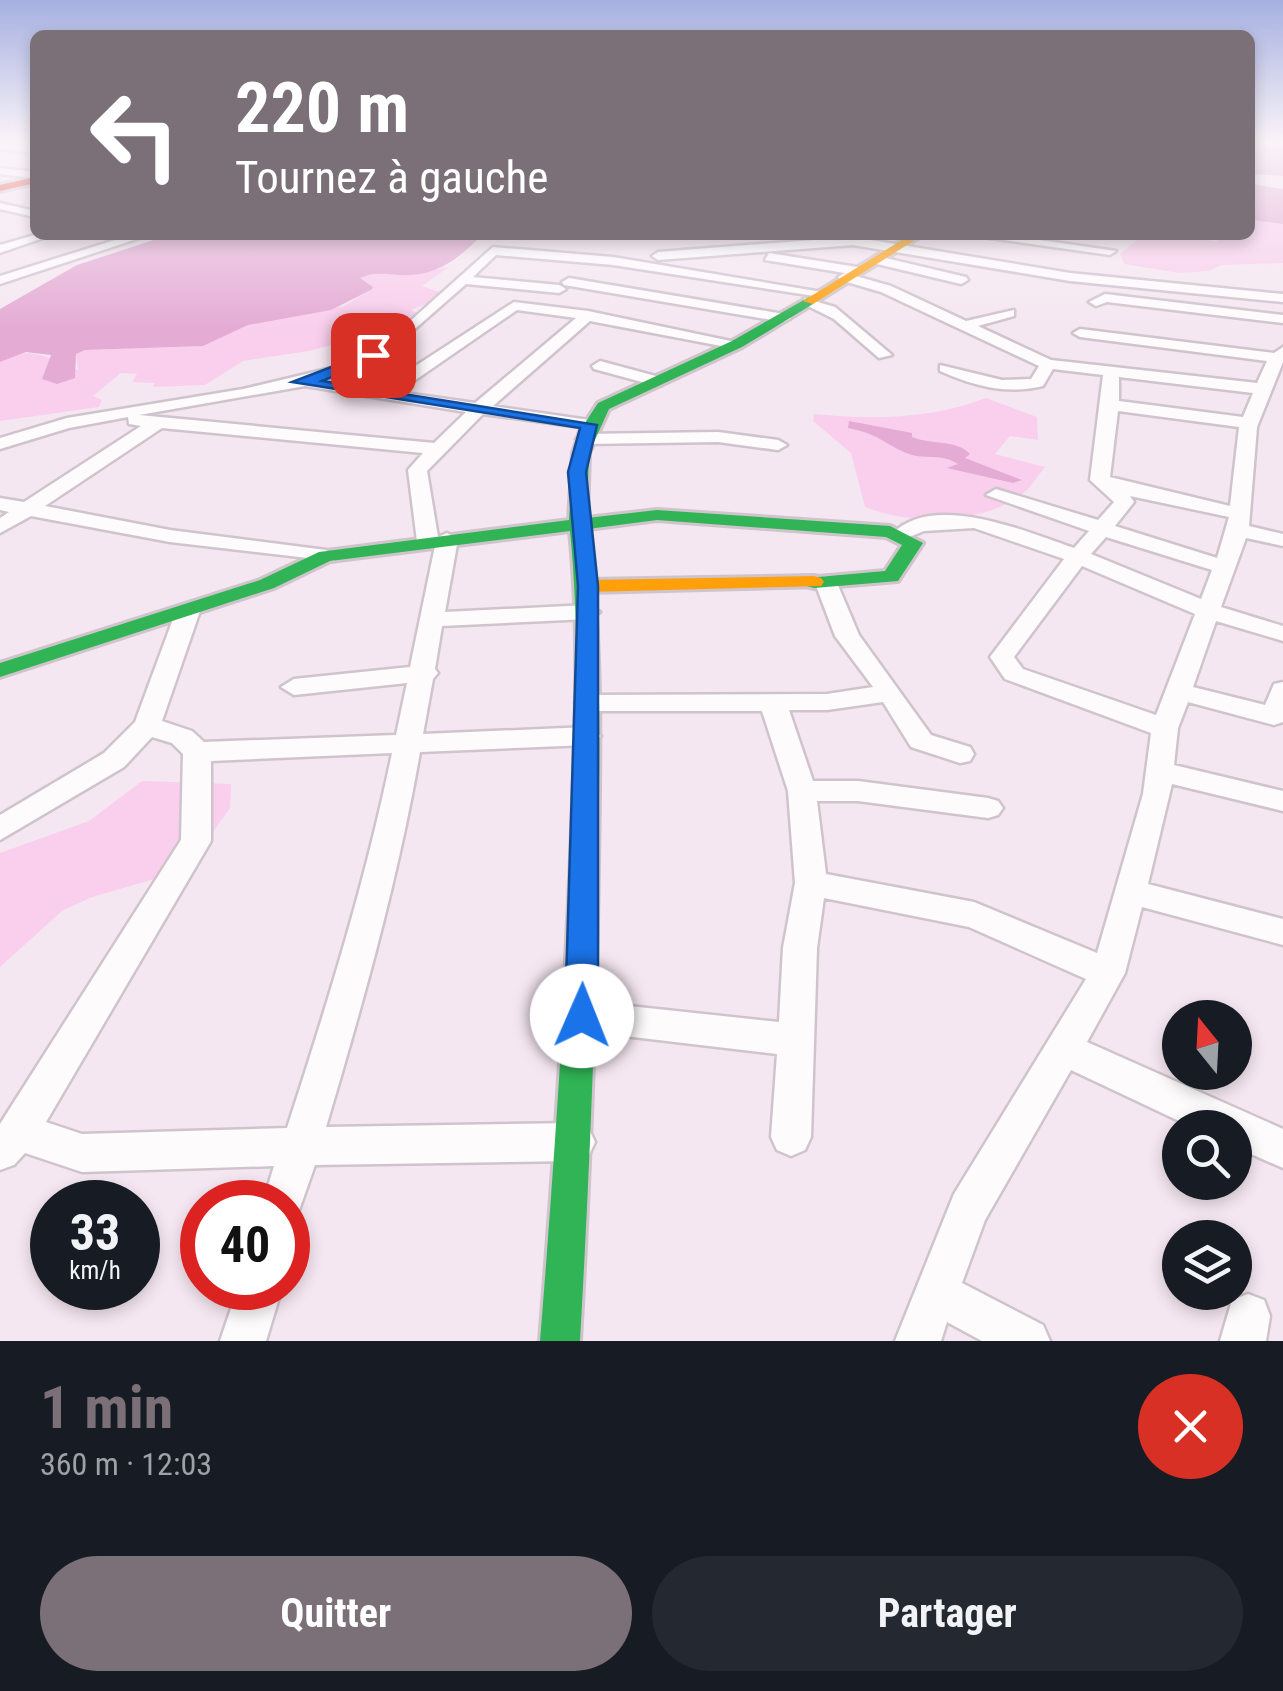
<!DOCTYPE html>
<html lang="fr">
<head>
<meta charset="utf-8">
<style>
	body { margin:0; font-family:"Roboto Condensed",sans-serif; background:#242831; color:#f1f3f6; height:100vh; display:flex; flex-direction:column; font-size:38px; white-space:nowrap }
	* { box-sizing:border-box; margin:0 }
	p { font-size:32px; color:#9ea1a6 }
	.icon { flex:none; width:55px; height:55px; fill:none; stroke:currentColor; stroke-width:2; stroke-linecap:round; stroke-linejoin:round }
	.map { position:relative; height:1341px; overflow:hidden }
	.panel { display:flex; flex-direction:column; background:#171b24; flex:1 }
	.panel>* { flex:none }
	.guide { position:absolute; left:30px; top:30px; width:1225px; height:210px; border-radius:15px; box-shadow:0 5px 15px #0003; background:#7b7077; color:#fff; overflow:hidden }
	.needle { width:65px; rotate:342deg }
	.controls { position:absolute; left:1162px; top:1000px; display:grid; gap:20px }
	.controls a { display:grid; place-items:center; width:90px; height:90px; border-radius:50%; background:#171b24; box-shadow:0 5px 15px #0003; font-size:50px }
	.speed { position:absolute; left:30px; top:1180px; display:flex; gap:20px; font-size:50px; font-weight:700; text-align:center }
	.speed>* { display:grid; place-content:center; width:130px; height:130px; border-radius:50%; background:#171b24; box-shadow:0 5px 15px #0003; line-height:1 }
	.speed small { font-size:25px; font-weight:400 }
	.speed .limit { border:15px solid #d22; background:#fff; color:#111 }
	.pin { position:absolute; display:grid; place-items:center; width:85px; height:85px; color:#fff; margin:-42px; border-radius:20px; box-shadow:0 5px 15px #0006 }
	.me { position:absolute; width:110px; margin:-55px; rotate:1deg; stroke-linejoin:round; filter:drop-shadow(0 0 8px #0008) }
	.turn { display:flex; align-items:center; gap:35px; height:210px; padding:0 40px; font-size:45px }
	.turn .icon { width:130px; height:130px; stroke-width:2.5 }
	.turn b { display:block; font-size:70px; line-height:85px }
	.round { display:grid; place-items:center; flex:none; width:105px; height:105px; border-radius:52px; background:#242831 }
	.overview { display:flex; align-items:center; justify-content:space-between; height:170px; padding:0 40px }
	h1 { font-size:60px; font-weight:700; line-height:75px; color:#7b7077 }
	.primary-button { display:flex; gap:20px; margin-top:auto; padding:20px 40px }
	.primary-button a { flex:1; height:115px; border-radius:60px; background:#7b7077; color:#fff; font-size:40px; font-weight:700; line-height:115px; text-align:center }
	.primary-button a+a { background:#242831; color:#f1f3f6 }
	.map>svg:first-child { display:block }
</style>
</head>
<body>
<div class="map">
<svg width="1283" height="1341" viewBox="0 0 1283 1341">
	<rect width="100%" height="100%" fill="#f5e7f1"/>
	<!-- green -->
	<path fill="#f9cfed" d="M1250,220L1283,224V263L1221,265L1209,271L1180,273L1124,264L1120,254L1143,235H1182L1217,242L1219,235H1250Z
		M449,267L422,286L448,295L411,310L429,319L309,351L243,361L205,385L153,387L155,383L132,382L137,374L121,373L93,396L102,400L99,407L0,421V362C33,343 47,359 78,370L76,354L85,350L203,346L248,325L344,306L371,290L359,278C384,268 418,275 449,267Z
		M986,398L1037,417L1038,440L1010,436L995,454L1045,467C1037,477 1029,490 1019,497C978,524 909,525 865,507L851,453L813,421L814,414C871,420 932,419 986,398Z
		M142,781L231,784L230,808L186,870L92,897L62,911L0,967V853L89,821Z"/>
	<!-- water -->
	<path fill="#e4abd4" d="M1250,141H1283V176L1250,174Z
		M1250,184L1283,189V224L1250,220Z
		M169,235H482C457,260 436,277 399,275C385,274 373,272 360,278L373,287L371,290L331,310L248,325L203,346L85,350L76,354L75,378L57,384L42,379L51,355L26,352L0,362V309L77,265Z
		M849,421L912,433V437C931,445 956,439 970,454L965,458L1022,480L1013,483L947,468L958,464C942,453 926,460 909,454C883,444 880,434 848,428Z"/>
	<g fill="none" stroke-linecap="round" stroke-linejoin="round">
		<defs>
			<path id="street" d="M0,143L35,147V153L0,149Z
				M0,168L35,172V178L0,174Z
				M0,203L35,211V217L0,209Z
				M35,235H52L0,253V245Z
				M131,235H149L0,284V276Z
				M969,235H1005L1116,251L1110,255Z
				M853,237L1070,273L1283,294V302L1070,281L853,245L658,260L652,256L658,252Z
				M493,247L613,257L828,293L821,297L613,265L496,255L473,277L559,285L566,289L559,293L466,284L384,356L326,381L380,389L514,302L588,311L745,344L737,349L590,321L493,406L589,420L598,425L595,429L483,414L427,471L438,537L447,533L458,539L445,612L588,605L600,612L588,619L442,626L435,669L438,673L433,679L423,734L588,727L601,736L588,745L420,752C398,879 363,1003 326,1127L575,1123L589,1129L595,1142L589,1155L575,1161L315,1165L297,1216L288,1221V1202H263L274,1166L82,1172L25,1153L14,1165L0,1170V1124L181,840L183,754L172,743L152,737L124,767L0,840V815L104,753L135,722L176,611L188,604L200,611L162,721L192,731L204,742L396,735L407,683L294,695L281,687L294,679L410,667L435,546L421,545L417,541L408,470L423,453L162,428L45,506L170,530L326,550L337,556L334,561L170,542L31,516L0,533V518L9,512L0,510V498L24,502L141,426L129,424L128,417L69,428L0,449V438L67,418L243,389L344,365L408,323ZM517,310L576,318L475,403L398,392ZM305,386L466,412L434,443L139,415ZM392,753C366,880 327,1005 287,1128L82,1134L46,1122L211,841V761Z
				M769,253L857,267L864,271L857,275L765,260Z
				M877,256L966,277L968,280L961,284L873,263Z
				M845,273L891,286L966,321L1014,310V316L978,326L1051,360L1257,383L1267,361L1080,337L1073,333L1080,329L1274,353L1283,347V362L1257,427L1249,526L1283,534V546L1246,538L1221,607L1283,626V641L1216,621L1193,687L1265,705L1274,684L1283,682V722L1274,725L1188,702L1178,728L1174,765L1283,791V811L1172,784L1148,884L1283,919V945L1142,907L1125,973L1087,1042L1283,1129V1168L1235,1147V1128H1194L1071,1070L985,1220L962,1283L1043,1325L1050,1341H982L947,1322L941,1341H895L954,1194L1086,979L969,927L824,898L817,948L811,1137L805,1150L791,1156L777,1150L771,1137L777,1054L582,1031L569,1027L564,1016L569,1005L582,1001L779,1022L783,948L795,883L788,791L762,711H588L575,703L588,695L827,694L873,687L835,636L815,583L826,576L837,583L859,635L931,735L970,747L974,754L970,761L960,763L911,747L883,702L827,710H789L813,781H858L988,798L998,801L1003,808L998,815L988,818L858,801H817L826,874L974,902L1097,953L1143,794L1151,733L1005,679L990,657L1064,559L974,528L924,531L902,540L892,534C933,491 1027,532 1074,548L1089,531L986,495L996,489L1098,520L1114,502L1090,480L1103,375L1053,369L1043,386C1006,395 974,386 940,371V365L1002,380L1031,379L1039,366L881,292L840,280L838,277ZM1119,377L1253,393L1243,417L1119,401ZM1118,411L1239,427L1230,506L1110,477ZM1130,496L1229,517L1217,558L1115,526L1134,502ZM1106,537L1212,570L1201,599L1091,554ZM1082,566L1195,614L1156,715L1023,669L1014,657Z
				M569,278L784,314L791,318L784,322L564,285L562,282Z
				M1105,294L1283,315V323L1107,302L1096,306L1089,302Z
				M804,298L835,307L892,355L879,358L834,319L804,304Z
				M600,361L663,378L665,381L657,386L594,369L592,366Z
				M718,432L778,440L787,445L778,450L718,442L585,444L576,439L585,434Z
				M238,1288H282L266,1341H220Z
				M1248,1294L1264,1300L1270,1316L1266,1341H1220L1232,1300Z"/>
			<path id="fast" d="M809,297L815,301L813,304L742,347L609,409L589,453L587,518L657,510L890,526L923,543L898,581L814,588L807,586L804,582L807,578L885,571L902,545L886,537L657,520L588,529C602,641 600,750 598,863C596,1022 589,1182 580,1341H540C553,1180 564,1018 571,857C575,748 581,640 570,531L330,561L274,588L0,677V663L260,580L319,552L569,520L573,453L581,429L598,403L732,341Z"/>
			<path id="slow" d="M910,235H923L813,304L803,301Z
				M814,576L821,578L824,582L821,586L588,592L578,586L588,580Z"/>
			<path id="jam" d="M35,177V183L0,191V185Z"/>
		</defs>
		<!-- street casing -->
		<use href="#street" stroke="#d0c4cc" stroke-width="5"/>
		<!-- fast casing -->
		<use href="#fast" stroke="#d0c4cc" stroke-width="6"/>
		<!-- slow casing -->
		<use href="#slow" stroke="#d0c4cc" stroke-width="6"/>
		<!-- jam casing -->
		<use href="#jam" stroke="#d0c4cc" stroke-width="6"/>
		<!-- street -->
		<use href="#street" fill="#fefbfd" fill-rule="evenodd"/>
		<!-- fast -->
		<use href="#fast" fill="#30b455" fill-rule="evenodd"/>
		<!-- slow -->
		<use href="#slow" fill="#ff9f0a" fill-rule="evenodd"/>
		<!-- jam -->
		<use href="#jam" fill="#e5322d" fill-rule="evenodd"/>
	</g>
	<!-- sky -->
	<linearGradient id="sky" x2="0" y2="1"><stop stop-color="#a6b0e0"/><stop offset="0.43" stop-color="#faf4f9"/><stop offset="1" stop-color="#faf4f9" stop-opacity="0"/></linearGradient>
	<rect width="1283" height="329" fill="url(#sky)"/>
	<!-- route -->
	<path fill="#1a73e8" stroke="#114b97" stroke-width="2.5" d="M373,351L378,358L322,381L597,425L586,472L598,586V1016L593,1026L582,1030L570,1026L565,1016L578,586L568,472L580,428L292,382Z"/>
</svg>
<div class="controls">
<a><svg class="needle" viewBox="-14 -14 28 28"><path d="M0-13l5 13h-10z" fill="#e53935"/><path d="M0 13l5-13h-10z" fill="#9ea1a6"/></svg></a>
<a><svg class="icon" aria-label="search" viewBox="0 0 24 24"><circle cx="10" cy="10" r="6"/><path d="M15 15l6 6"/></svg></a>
<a><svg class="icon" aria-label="layers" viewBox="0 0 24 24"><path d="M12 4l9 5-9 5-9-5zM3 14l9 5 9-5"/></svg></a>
</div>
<div class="speed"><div>33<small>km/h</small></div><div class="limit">40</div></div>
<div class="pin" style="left:373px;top:355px;background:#d93025"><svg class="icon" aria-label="arrive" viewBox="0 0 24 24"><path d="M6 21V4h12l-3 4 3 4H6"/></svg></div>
<svg class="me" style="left:582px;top:1016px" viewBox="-20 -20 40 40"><circle r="19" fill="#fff"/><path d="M0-13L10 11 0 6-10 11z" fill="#1a73e8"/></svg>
<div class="guide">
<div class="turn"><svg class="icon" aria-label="left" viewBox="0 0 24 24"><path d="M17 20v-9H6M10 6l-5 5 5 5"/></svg><div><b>220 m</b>Tournez à gauche</div></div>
</div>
</div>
<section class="panel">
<div class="overview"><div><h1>1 min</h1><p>360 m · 12:03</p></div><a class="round" style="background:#d93025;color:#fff"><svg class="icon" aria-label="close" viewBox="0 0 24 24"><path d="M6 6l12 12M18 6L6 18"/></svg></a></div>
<div class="primary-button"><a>Quitter</a><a>Partager</a></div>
</section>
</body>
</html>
